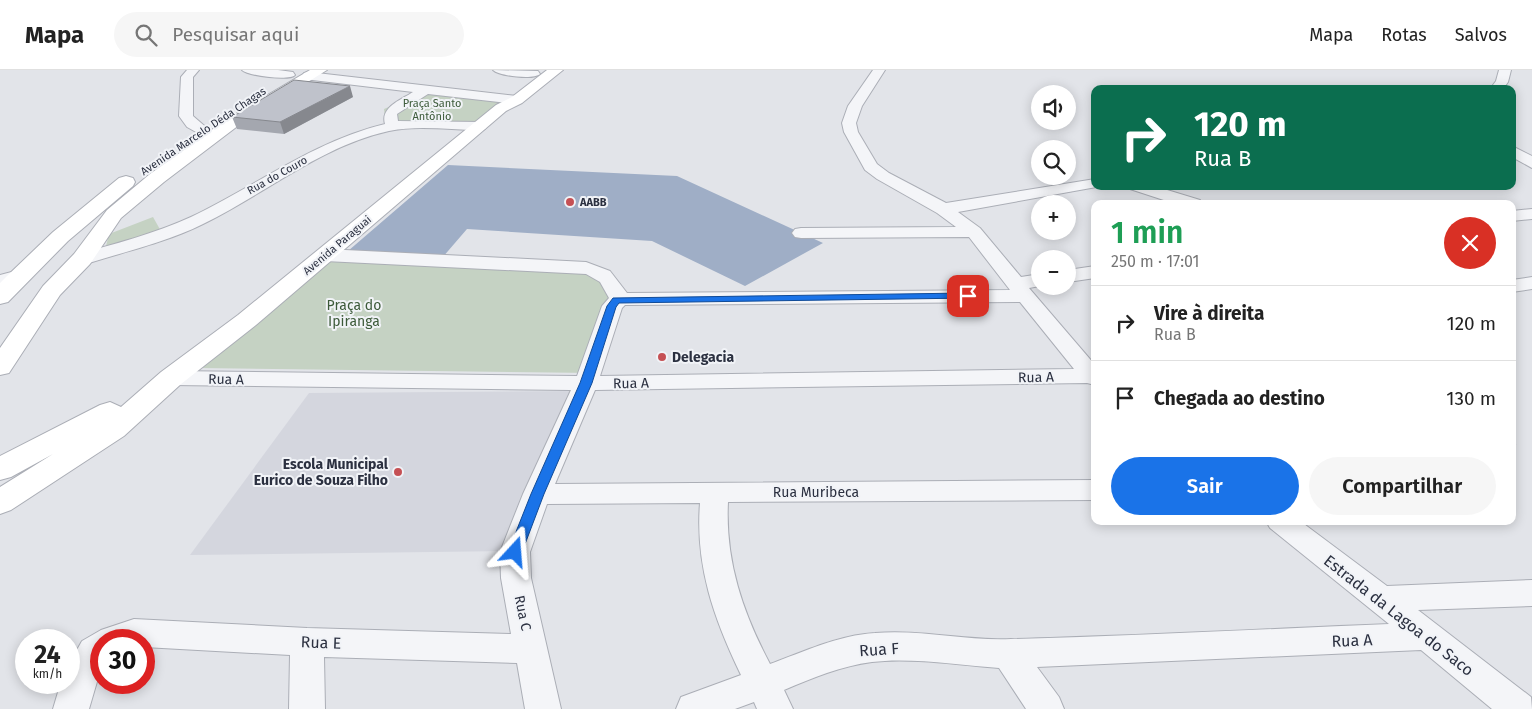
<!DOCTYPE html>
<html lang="pt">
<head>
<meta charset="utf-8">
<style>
	body { margin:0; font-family:"Fira Sans",sans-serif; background:#f6f6f6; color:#222; height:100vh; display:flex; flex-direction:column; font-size:19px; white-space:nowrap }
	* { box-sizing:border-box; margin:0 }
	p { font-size:16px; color:#767676 }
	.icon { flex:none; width:28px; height:28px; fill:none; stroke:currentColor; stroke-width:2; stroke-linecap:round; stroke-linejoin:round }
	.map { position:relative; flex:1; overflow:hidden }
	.side { position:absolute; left:1091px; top:130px; width:425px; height:325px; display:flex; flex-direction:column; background:#fff; border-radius:10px; box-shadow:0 2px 12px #0003 }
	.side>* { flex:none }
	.banner { position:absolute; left:1091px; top:15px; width:425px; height:105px; border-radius:10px; box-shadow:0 2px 12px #0003; background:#0b6e4f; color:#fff; overflow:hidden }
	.fabs { position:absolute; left:1031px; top:15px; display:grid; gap:10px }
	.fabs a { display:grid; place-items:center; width:45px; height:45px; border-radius:50%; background:#fff; box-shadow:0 2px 12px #0003; font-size:25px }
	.speed { position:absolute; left:15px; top:559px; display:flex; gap:10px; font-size:25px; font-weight:700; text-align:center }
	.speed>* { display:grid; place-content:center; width:65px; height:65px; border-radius:50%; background:#fff; box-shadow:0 2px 12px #0003; line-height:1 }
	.speed small { font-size:12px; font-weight:400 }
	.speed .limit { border:8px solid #d22; background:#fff; color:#111 }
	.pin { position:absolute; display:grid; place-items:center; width:42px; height:42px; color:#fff; margin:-21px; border-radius:10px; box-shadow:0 2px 8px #0006 }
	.me { position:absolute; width:55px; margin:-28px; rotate:19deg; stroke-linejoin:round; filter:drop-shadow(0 0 4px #0008) }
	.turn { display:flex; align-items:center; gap:18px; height:105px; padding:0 20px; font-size:22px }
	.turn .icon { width:65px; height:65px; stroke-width:2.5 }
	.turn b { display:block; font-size:35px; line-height:42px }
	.round { display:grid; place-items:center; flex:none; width:52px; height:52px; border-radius:26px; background:#f6f6f6 }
	.head { display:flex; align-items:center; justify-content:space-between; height:85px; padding:0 20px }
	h1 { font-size:30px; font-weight:600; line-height:38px; color:#1e9e55 }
	.button { display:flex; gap:10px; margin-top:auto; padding:10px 20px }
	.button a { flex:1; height:58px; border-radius:30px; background:#1a73e8; color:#fff; font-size:20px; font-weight:600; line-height:58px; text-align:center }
	.button a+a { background:#f6f6f6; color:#222 }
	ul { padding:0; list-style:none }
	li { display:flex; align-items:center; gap:15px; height:75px; padding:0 20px; border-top:1px solid #e0e0e0 }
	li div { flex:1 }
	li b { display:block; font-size:19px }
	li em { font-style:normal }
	header { display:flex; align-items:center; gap:30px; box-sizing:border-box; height:70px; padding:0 25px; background:#fff; border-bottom:1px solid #e0e0e0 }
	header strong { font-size:24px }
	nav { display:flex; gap:28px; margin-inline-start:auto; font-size:18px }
	.search { width:350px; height:45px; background:#f6f6f6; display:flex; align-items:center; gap:12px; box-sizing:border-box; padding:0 18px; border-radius:28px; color:#767676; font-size:19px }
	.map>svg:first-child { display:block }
</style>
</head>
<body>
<header>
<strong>Mapa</strong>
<div class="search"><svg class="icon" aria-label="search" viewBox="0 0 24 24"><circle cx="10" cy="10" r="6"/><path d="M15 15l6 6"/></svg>Pesquisar aqui</div>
<nav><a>Mapa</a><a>Rotas</a><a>Salvos</a></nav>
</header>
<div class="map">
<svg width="1532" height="639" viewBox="0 0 1532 639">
	<rect width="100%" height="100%" fill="#e2e4e9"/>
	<!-- built -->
	<path fill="#d4d6de" d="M582,321L510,481L190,485L309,323Z"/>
	<!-- green -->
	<path fill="#c5d2c3" d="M423,22L502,30L480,55H386L384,39Z
		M153,147L162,163L105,180L109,164Z
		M335,186L602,202L619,227L594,303L199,298Z"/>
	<!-- water -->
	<path fill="#9faec6" d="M448,95L677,106L823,173L745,216L652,171L467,159L442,188L348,181Z"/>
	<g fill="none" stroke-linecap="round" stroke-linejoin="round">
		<defs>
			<path id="street" d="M187,0H199L193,7V46L208,59L206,62H196L187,57L179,46L181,7Z
				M242,0H278L293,2L295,5C290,11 248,6 242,0Z
				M493,0L538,1L540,4C534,10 499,6 493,0Z
				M873,0H885L862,36L856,53L858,62L877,94L889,103L946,133L1095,109V116H1102L958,142L980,158L1021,207L1040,204V216L1029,218L1095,295V315L1087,313L595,320L555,414L1095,410V430L728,432C725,491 743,543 770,594C803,582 839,565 875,563C920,559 966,571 1011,569C1137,566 1263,559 1389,554L1270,458L1266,451H1300L1387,516L1532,510V536L1418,540L1531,627L1532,639H1492L1421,580L1037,597L1059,627L1064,639H1026L999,598C961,595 908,587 872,592C841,596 812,608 784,620L793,639H757L754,632L735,639H676L681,627L741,605C714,549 695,496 700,433L547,434L530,482L531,508L561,639H525L517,593L324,587L325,639H289L290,585L144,577V570H101V598L89,639H53L61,612H69V594L82,571L101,560L134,549L307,558L511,564L501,508L500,482L523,424L571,320L171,315L163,313L159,308L163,303L171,301L577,306L602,236L609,228L600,212L586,204L325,191L318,189L316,185L318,181L325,179L586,192L610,201L627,223L1010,220L969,167L801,168L795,167L792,163L795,159L801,158L956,157L937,143L877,109L865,100L844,62L842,53L848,36ZM1020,232L1074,299L600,306L622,238L625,235Z
				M1499,0H1511L1508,12L1503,19H1490L1496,11Z
				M308,2L517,26L524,30L517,34L428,24L397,44L398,51L480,52L485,53L487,56L485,59L480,60C450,60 419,55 389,61C321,76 265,124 203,154C167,172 127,181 89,193L82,195L75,193L73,189L75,185C114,174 154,164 191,147C256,116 314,71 385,54C380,37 401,30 413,22L304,9L302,6L304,3Z
				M1512,76L1532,86V98L1512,87Z
				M1128,116H1154L1200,130L1202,134H1176L1130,119Z
				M1532,139V149L1512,151V141Z
				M1095,196V208L1068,212V200Z
				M19,200L26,202L29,206L26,210L0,217V205Z
				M1532,207V219L1512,222V210Z"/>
			<path id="secondary" d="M310,0H327L239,55L164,112L121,148L90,194L60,225L9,303L0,305V278L43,216L74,184L107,140L150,104L227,49Z
				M547,0H563L522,33L506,41L256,255L181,314L124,366L11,440L0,444V417L53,384L11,407L0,410V386L100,335L110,332L121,337L161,302L238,245L496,35L512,27Z
				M126,106L133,108L135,112L133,116L68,171L8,232L0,234V213L6,207L53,162L119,108Z"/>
		</defs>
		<!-- street casing -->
		<use href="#street" stroke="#abaeb6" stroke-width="2"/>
		<!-- secondary casing -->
		<use href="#secondary" stroke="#abaeb6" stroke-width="2"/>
		<!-- path -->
		<path stroke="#c0c2c8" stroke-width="3" stroke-dasharray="4 4" stroke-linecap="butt" d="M1512,374L1519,373"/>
		<!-- street -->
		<use href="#street" fill="#f4f5f8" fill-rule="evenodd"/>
		<!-- secondary -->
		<use href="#secondary" fill="#fff" fill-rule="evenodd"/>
	</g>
	<!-- wall -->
	<path fill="#a4a7af" d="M353,27L284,64L237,59L232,47Z"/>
	<!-- shaded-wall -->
	<path fill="#86888e" d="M350,16L353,27L284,64L280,52Z"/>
	<!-- building -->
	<path fill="#bfc2cb" stroke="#86888e" d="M294,10L350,16L280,52L232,47Z"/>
	<!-- route -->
	<path fill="#1a73e8" stroke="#114b97" d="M968,223L971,224V228L619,233L616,237L592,313L544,424L522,482L520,486L515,488L510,486L508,482L531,424L580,313L607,236L613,228Z"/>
	<!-- markers -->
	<g fill="#c55054" stroke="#f1f3f7" stroke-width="2">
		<circle cx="570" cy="132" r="5"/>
		<circle cx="662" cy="287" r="5"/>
		<circle cx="398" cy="402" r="5"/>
	</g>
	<g text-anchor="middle" stroke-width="4" stroke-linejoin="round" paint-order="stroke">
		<!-- far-park labels -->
		<g font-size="11" fill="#3c5a39" stroke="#f1f3f7">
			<text x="432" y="37">Praça Santo<tspan x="432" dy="13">Antônio</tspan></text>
		</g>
		<!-- far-street labels -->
		<g font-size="11" fill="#2b3040" stroke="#f1f3f7">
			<text transform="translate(203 61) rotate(-34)" y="4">Avenida Marcelo Déda Chagas</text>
			<text transform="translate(277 105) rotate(-29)" y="4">Rua do Couro</text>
			<text transform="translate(337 175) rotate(-40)" y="4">Avenida Paraguai</text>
		</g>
		<!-- far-poi labels -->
		<g font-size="11" font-weight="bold" fill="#2b3040" stroke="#f1f3f7" text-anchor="start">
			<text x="580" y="136">AABB</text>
		</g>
		<!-- park labels -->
		<g font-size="14" fill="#3c5a39" stroke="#f1f3f7">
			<text x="354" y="240">Praça do<tspan x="354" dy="16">Ipiranga</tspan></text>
		</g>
		<!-- poi labels -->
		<g font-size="14" font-weight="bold" fill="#2b3040" stroke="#f1f3f7" text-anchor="start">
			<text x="672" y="292">Delegacia</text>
			<text x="388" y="399" text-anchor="end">Escola Municipal<tspan x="388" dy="16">Eurico de Souza Filho</tspan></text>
		</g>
		<!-- street labels -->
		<g font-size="14" fill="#2b3040" stroke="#f1f3f7">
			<text transform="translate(1036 307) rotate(-1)" y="5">Rua A</text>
			<text transform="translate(226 309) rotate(1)" y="5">Rua A</text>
			<text transform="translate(631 313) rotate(-1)" y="5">Rua A</text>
			<text x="816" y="427">Rua Muribeca</text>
			<text transform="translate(523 543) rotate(78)" y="5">Rua C</text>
		</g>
		<!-- near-street labels -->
		<g font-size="16" fill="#2b3040" stroke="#f1f3f7">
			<text transform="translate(1399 545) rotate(38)" y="6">Estrada da Lagoa do Saco</text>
			<text transform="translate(1352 570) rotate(-2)" y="6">Rua A</text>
			<text transform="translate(321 572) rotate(2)" y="6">Rua E</text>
			<text transform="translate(879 579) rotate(-4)" y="6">Rua F</text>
		</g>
	</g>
</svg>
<div class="fabs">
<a><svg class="icon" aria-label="sound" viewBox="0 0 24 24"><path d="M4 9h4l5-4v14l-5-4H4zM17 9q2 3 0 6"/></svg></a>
<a><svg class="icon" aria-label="search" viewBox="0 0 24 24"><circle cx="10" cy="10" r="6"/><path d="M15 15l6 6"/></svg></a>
<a>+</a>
<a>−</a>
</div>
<div class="speed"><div>24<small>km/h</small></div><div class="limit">30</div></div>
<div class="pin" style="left:968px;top:226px;background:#d93025"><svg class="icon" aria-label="arrive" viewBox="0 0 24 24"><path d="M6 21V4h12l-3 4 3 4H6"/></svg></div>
<svg class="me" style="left:515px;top:482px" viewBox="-20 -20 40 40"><path d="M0-17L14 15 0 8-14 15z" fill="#1a73e8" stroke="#fff" stroke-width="4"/></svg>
<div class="banner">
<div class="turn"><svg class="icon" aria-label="right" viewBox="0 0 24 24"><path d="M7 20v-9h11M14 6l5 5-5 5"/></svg><div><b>120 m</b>Rua B</div></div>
</div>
<section class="side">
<div class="head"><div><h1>1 min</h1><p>250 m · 17:01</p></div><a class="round" style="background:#d93025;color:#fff"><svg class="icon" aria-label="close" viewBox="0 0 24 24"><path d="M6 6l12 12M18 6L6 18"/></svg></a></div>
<ul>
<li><svg class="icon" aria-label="right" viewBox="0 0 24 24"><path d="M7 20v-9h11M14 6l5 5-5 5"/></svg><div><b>Vire à direita</b><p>Rua B</p></div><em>120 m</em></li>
<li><svg class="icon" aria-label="arrive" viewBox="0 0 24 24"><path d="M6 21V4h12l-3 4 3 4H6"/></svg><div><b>Chegada ao destino</b></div><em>130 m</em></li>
</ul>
<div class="button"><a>Sair</a><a>Compartilhar</a></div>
</section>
</div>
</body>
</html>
